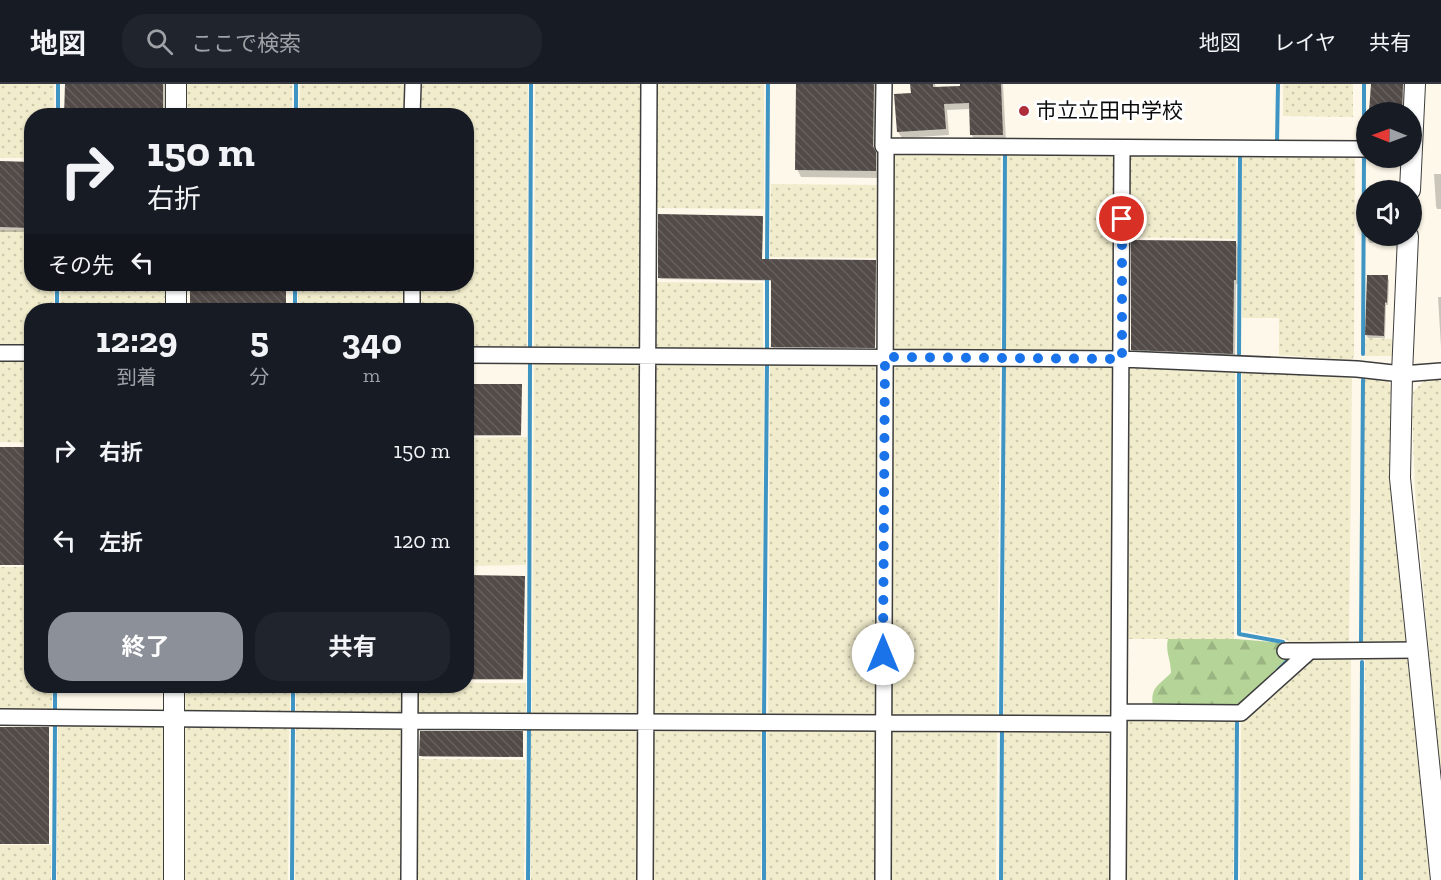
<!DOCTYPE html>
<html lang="ja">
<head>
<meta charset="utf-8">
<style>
	body { margin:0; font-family:"Zilla Slab","Noto Sans JP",serif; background:#20242c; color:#f1f3f6; height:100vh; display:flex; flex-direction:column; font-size:22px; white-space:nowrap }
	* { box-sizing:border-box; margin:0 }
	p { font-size:20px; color:#9ea1a6 }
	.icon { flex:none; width:33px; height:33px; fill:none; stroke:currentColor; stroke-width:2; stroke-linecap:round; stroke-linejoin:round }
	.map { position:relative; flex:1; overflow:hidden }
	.sheet { position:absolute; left:24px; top:219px; width:450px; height:390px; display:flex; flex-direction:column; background:#171b24; border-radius:24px; box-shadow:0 2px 4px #0004 }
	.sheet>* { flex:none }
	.hud { position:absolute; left:24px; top:24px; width:450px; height:183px; border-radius:24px; box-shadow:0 2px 4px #0004; background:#171b24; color:#f1f3f6; overflow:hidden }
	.needle { width:39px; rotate:271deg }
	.fabs { position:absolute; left:1356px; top:18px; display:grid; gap:12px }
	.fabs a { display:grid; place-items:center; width:66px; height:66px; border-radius:50%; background:#171b24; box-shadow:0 2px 4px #0004; font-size:30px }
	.pin { position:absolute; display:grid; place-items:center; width:51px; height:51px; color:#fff; margin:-26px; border:3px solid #fff; border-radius:50%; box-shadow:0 2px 6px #0007 }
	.me { position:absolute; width:66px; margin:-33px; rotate:0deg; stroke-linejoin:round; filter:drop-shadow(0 0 4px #0008) }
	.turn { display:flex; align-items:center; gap:21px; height:126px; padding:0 24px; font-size:27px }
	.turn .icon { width:78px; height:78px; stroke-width:2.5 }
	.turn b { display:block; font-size:42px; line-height:51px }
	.then { display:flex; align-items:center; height:57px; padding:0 24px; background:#0003; gap:12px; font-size:22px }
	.eta { display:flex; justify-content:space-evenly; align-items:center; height:102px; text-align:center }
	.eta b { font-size:36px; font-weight:700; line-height:42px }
	.cta { display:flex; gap:12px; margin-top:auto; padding:12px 24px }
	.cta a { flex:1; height:69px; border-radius:24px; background:#8c9099; color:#fff; font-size:24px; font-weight:700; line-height:69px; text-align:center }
	.cta a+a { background:#20242c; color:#f1f3f6 }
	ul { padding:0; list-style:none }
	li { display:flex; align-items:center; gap:18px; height:90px; padding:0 24px }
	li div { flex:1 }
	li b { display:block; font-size:22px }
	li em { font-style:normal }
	header { display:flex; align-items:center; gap:36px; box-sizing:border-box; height:84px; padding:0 30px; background:#171b24; border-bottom:2px solid #363941 }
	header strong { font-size:28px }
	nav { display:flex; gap:33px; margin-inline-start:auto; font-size:21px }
	.search { width:420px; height:54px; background:#20242c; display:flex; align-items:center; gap:15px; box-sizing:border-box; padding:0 21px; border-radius:24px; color:#9ea1a6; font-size:22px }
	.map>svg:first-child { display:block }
</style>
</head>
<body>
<header>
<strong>地図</strong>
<div class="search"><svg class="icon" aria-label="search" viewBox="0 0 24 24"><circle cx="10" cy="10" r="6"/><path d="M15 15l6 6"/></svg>ここで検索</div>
<nav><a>地図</a><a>レイヤ</a><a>共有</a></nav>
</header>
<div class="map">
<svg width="1441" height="796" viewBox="0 0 1441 796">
	<defs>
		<pattern id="farmland-dots" width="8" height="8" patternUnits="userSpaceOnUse" patternTransform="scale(1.5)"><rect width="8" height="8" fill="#f1eccc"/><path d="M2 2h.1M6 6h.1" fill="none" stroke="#cdc9ae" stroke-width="1.8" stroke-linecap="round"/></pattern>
		<pattern id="forest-firs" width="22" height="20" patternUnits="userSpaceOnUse" patternTransform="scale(1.5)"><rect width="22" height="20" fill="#b5d497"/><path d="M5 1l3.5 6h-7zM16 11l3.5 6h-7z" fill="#9ab581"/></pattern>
		<pattern id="building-back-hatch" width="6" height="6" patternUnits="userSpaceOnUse" patternTransform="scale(1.5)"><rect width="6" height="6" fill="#524b48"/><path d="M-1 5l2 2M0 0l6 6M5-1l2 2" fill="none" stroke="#66605e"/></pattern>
	</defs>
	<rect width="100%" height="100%" fill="#fdf8e9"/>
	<!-- farmland -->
	<path fill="url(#farmland-dots)" d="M0,0H54V31L32,32L31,74H0Z
		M187,0H292V31H187Z
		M300,0H410V31L299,32Z
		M418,0H528L527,268H467L466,226H416V200H466V32L417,31Z
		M535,0H644L642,269L534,267Z
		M654,0H764V125L653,124Z
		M1283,0H1353V33L1283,32Z
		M895,67L1001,68V271L892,270L891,70Z
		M1007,67L1118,68V268L1005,271Z
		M1236,69V155L1125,153L1126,70Z
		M1242,69L1355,72L1354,271L1352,276L1279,271V234H1242Z
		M771,100L883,101V174L770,173Z
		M0,146H31L32,200H54V226H32L31,266H0Z
		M652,198L763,199V270L655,269Z
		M61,200H166V226H60Z
		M298,200H409V226H298Z
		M1366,254L1395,255V272H1365Z
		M0,273H31V359L0,358Z
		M534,276L641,277L642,633H532Z
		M764,276L762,635L650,631L651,278Z
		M770,277L880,278V633L768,635Z
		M1000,278L997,637L890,636V279Z
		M1006,278L1115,279L1114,636L1004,637Z
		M1124,281L1235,286L1234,555H1123Z
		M1242,286L1350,293L1352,295L1349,562L1289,560L1288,556L1241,546Z
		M1364,294L1386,295L1392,303L1409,555L1407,560L1363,561Z
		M1441,295V685L1439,684L1415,406L1412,323L1414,322L1413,308L1424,297Z
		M527,353L526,481L467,482V354Z
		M0,483H31L32,602H52V632H0Z
		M1365,571H1404L1410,574L1430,796H1363Z
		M1311,572L1351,574L1350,796H1240L1241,635Z
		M467,599H526V634L417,633L414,602H466Z
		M184,602H290V633L184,629Z
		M296,602H406V628L401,634L296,633Z
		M1133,634L1235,635L1233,796H1123L1125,639Z
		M58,639L164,641V796H57Z
		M289,640L288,796H184L185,641Z
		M296,640L405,641L404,796H295Z
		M531,641L641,642L642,796H531Z
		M762,642L761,796H650L651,644Z
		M767,642L880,645L879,796H766Z
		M891,642L997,644L996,796H886Z
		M1004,643L1115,646L1113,796H1003Z
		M415,675L525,676L524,796H414Z
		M0,761H51V796H0Z"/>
	<!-- forest -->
	<path fill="url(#forest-firs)" d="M1168,555H1236L1283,559L1280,572L1286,575L1237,625L1153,624C1150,603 1158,602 1171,589C1171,576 1165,567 1168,555Z"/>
	<!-- shadow -->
	<path fill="#0003" d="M66,0H166L165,32H65Z
		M798,0H880L878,8L877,71L879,77V94L801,93L797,85Z
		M912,0H935L936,4H962V0H1003L1006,57L975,56L971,50L970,25L947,26L949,51L902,54L898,48L913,11Z
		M1372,0H1407L1405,28H1370Z
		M0,79H32V148H0Z
		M1434,90H1441V125H1437L1436,122Z
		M660,132L763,134L762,177L876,179L875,264H773V197L660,195Z
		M1368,152H1389H1387L1386,159H1370L1368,156Z
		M1236,158L1238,164V200H1236L1235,275L1135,270L1132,265Z
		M1387,193L1389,196L1388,221H1386L1385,254H1368L1366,251Z
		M192,200H285V226H192Z
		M1438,213H1441V264V263Z
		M466,301L521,303V352H466Z
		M466,493L524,494L523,596H466Z
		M63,602H160V606H64Z
		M0,644L49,646V760H0Z
		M523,650V673H422L421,672Z"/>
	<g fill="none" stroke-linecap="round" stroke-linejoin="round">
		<!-- stream -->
		<path stroke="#3e94c2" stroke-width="4" d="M58,32V0
			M296,32V0
			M1275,59H1277L1278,0
			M1364,60V0
			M767,180L768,0
			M57,226V200
			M295,226V200
			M530,266L531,0
			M767,268V194
			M1004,269L1005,68
			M1239,270L1240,70
			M1363,270L1364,71
			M1239,287V550L1283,558L1284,561
			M1361,557L1363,296
			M1278,586L1289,575
			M55,628V602
			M293,631V602
			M529,632L530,276
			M764,634L767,279
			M1001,635L1004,279
			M54,796L55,640
			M292,796L293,642
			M528,796L529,642
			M764,796V646
			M1001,796L1002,645
			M1236,796L1237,637
			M1361,796L1362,578"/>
	</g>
	<!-- building -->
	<path fill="url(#building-back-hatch)" d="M65,0H163V32H64Z
		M796,0H874L873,62L876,68V87L795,86Z
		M910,0H933V3L960,2V0H1001L1003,51H970L969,19L944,20L946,45L897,48L894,10L911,9Z
		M1371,0H1403L1402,28H1369Z
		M0,77L32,78V144L0,143Z
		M658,130L763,132L762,175L876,176L875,264L771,263V196L658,194Z
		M1131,156L1236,157V196H1234L1233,270L1131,266Z
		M1367,191H1388L1387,219L1385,218L1384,252L1365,251Z
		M190,200H286V226H190Z
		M466,300H522L521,351H466Z
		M0,363H32V481H0Z
		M466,491L525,492L523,595H466Z
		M0,643H49V760H0Z
		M420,647H523V673L419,672Z"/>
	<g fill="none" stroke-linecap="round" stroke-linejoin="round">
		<defs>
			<path id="minor" d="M884,0L883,62L1366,65
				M412,32L413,0
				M412,226V200
				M0,269H32
				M466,271L1122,275L1357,285L1402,290L1441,287
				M1285,567H1310
				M1120,628L1241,629L1310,567L1417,566
				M0,633L410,637L1119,640
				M409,796L410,602
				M645,796L649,0
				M883,796L886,62
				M1118,796L1122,65"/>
			<path id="tertiary" d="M176,32V0
				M1410,106L1415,0
				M1408,152L1402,290L1400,394L1441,796
				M176,226V200
				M174,796V602"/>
		</defs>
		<!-- minor casing -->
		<use href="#minor" stroke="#3d3d3d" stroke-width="18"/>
		<!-- tertiary casing -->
		<use href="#tertiary" stroke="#3d3d3d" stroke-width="22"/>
		<!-- minor -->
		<use href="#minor" stroke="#fff" stroke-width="15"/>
		<!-- tertiary -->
		<use href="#tertiary" stroke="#fff" stroke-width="20"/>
	</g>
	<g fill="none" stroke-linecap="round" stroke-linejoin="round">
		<!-- route -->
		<path stroke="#1a73e8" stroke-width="10" stroke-dasharray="0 18" d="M883,570L885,273L1122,275V135"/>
	</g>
	<!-- markers -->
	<circle fill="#af2e3a" stroke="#fff" stroke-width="2" cx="1024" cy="27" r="6"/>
	<g text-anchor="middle" stroke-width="6" stroke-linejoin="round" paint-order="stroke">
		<!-- poi labels -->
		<g font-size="21" fill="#0a0a0a" stroke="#fff" text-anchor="start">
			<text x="1036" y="34">市立立田中学校</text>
		</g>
	</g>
</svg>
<div class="fabs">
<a><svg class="needle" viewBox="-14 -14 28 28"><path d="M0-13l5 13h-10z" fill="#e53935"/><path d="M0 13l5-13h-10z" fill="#9ea1a6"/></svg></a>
<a><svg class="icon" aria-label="sound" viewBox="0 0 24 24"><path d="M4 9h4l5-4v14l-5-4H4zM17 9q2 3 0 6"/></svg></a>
</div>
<div class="pin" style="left:1122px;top:135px;background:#d93025"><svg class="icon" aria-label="arrive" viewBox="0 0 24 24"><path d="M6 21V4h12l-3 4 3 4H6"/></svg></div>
<svg class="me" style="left:883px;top:570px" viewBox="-20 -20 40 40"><circle r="19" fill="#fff"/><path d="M0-13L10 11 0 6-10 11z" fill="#1a73e8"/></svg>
<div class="hud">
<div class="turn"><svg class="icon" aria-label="right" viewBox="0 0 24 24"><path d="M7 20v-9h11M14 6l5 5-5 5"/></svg><div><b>150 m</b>右折</div></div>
<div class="then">その先<svg class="icon" aria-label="left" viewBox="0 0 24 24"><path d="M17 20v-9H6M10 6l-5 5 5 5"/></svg></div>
</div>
<section class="sheet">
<div class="eta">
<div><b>12:29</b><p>到着</p></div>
<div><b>5</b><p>分</p></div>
<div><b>340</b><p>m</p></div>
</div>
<ul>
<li><svg class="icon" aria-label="right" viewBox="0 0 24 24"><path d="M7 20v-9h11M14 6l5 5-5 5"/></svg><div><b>右折</b></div><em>150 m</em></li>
<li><svg class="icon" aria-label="left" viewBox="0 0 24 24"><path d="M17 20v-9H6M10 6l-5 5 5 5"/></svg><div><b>左折</b></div><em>120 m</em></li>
</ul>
<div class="cta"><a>終了</a><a>共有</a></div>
</section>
</div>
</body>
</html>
